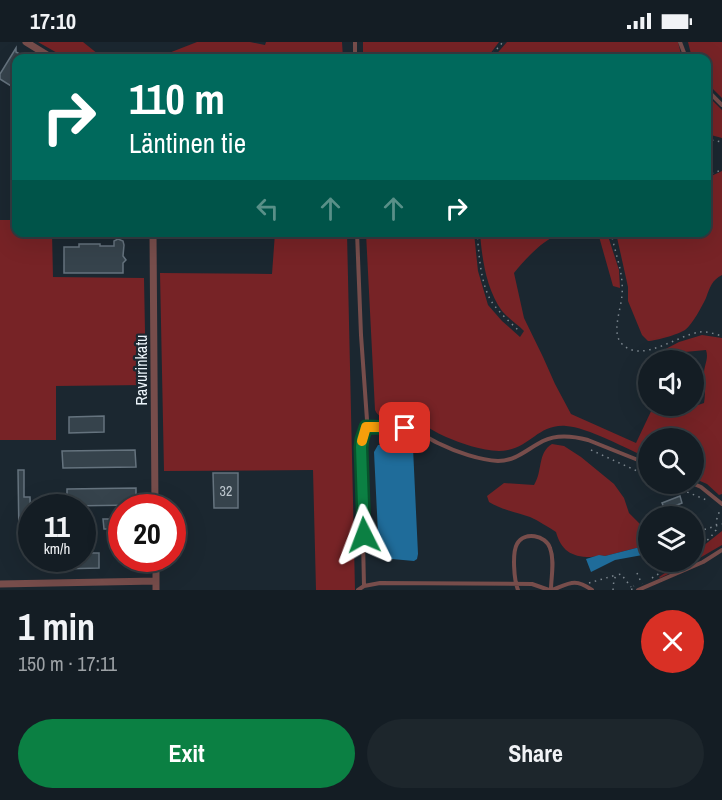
<!DOCTYPE html>
<html lang="en">
<head>
<meta charset="utf-8">
<style>
	body { margin:0; font-family:"Archivo Narrow",sans-serif; background:#1d262c; color:#f1f3f6; height:100vh; display:flex; flex-direction:column; font-size:22px; white-space:nowrap }
	* { box-sizing:border-box; margin:0 }
	p { font-size:20px; color:#9da2a6 }
	.icon { flex:none; width:33px; height:33px; fill:none; stroke:currentColor; stroke-width:2; stroke-linecap:round; stroke-linejoin:round }
	.map { position:relative; height:548px; overflow:hidden }
	.drawer { display:flex; flex-direction:column; background:#141d24; flex:1 }
	.drawer>* { flex:none }
	.banner { position:absolute; left:12px; top:12px; width:699px; height:183px; border-radius:12px; box-shadow:0 6px 24px #0002,0 0 0 2px #333b41; background:#00695c; color:#fff; overflow:hidden }
	.fabs { position:absolute; left:638px; top:308px; display:grid; gap:12px }
	.fabs a { display:grid; place-items:center; width:66px; height:66px; border-radius:50%; background:#141d24; box-shadow:0 6px 24px #0002,0 0 0 2px #333b41; font-size:30px }
	.speed { position:absolute; left:18px; top:452px; display:flex; gap:12px; font-size:30px; font-weight:700; text-align:center }
	.speed>* { display:grid; place-content:center; width:78px; height:78px; border-radius:50%; background:#141d24; box-shadow:0 6px 24px #0002,0 0 0 2px #333b41; line-height:1 }
	.speed small { font-size:15px; font-weight:400 }
	.speed .limit { border:9px solid #d22; background:#fff; color:#111 }
	.pin { position:absolute; display:grid; place-items:center; width:51px; height:51px; color:#fff; margin:-26px; border-radius:12px; box-shadow:0 3px 9px #0006 }
	.me { position:absolute; width:66px; margin:-33px; rotate:357deg; stroke-linejoin:round; filter:drop-shadow(0 0 4px #0008) }
	.turn { display:flex; align-items:center; gap:21px; height:126px; padding:0 18px; font-size:27px }
	.turn .icon { width:78px; height:78px; stroke-width:2.5 }
	.turn b { display:block; font-size:42px; line-height:51px }
	.lanes { display:flex; align-items:center; height:57px; padding:0 18px; background:#0003; justify-content:center; gap:30px; direction:ltr }
	.lanes .off { opacity:.35 }
	.round { display:grid; place-items:center; flex:none; width:63px; height:63px; border-radius:32px; background:#1d262c }
	.overview { display:flex; align-items:center; justify-content:space-between; height:102px; padding:0 18px }
	h1 { font-size:36px; font-weight:800; line-height:45px }
	.primary-button { display:flex; gap:12px; margin-top:auto; padding:12px 18px }
	.primary-button a { flex:1; height:69px; border-radius:36px; background:#0b8043; color:#fff; font-size:24px; font-weight:800; line-height:69px; text-align:center }
	.primary-button a+a { background:#1d262c; color:#f1f3f6 }
	.status { display:flex; justify-content:space-between; align-items:center; height:42px; padding:0 30px; background:#141d24; direction:ltr }
	.status svg { height:16px; fill:currentColor }
	.map>svg:first-child { display:block }
</style>
</head>
<body>
<div class="status"><b>17:10</b><svg viewBox="0 0 49 12"><path d="M0 12V9h3v3zM5 12V6h3v6zM10 12V3h3v9zM15 12V0h3v12zM26 1h20v11H26zM47 4h2v5h-2z"/></svg></div>
<div class="map">
<svg width="722" height="548" viewBox="0 0 722 548">
	<rect width="100%" height="100%" fill="#1b2730"/>
	<!-- green -->
	<path fill="#772326" d="M38,0H83L103,16H66Z
		M197,0H250L265,3L266,0H342L343,16H156Z
		M363,0H499L487,16H363Z
		M507,0H678L682,16H493Z
		M688,0H722V56L707,41L706,16H692Z
		M707,53L722,68V96L707,92Z
		M722,129V233C712,238 710,245 706,256C702,264 693,282 685,288C679,292 656,299 648,299L642,293L628,259V245L616,191L706,190L707,136Z
		M0,178H16V190L52,191L53,235L144,236L146,343L56,344V398H0Z
		M275,191H347L355,548H316L313,428L164,429L160,231L272,232Z
		M366,191H474L478,229L488,263L502,279L520,295L524,289C517,282 508,276 502,269C486,247 482,216 480,191H561C543,198 526,216 514,231L524,276L543,315L555,342L571,372L636,401L654,363H693V361L698,363L704,361C706,351 704,342 704,332C704,323 709,317 706,308L663,312L658,311L679,300L702,293L722,296V452L719,453L707,442L693,436V396H648V416C627,407 587,385 566,384C539,382 531,404 508,408C490,412 463,402 446,395C436,391 427,384 417,380C404,375 381,383 375,368Z
		M598,191H609V197L619,228L620,246L613,244Z
		M552,402L564,404L581,415L614,442L624,456L629,471L640,482H648V503L605,514C599,513 595,515 590,515C571,515 561,508 556,490C548,485 539,479 530,475C516,470 502,468 489,460L487,454L504,441L534,443C543,429 537,411 552,402Z
		M722,489V503L691,521L660,536L659,535L683,519H693V512Z"/>
	<!-- water -->
	<path fill="#1f6c9a" d="M378,403H411L413,406L418,512L417,517L414,519L381,516L379,512L374,410Z
		M648,503V512L615,518L591,530L586,517L599,513L605,514Z"/>
	<!-- building -->
	<path fill="#36434c" stroke="#65737e" stroke-width="1.5" d="M16,6V10L27,16H16V36L11,44L0,37V32Z
		M118,197L123,199L124,203L123,214L126,218L123,221V231H64V205H79V202H100V204H114V199Z
		M104,374V390L69,391V375Z
		M135,408L136,425L63,426L62,409Z
		M18,428H24V455H30L31,494L19,495Z
		M213,431H238V466H214Z
		M136,446V463L67,464V447Z
		M680,454L682,461L665,468L662,461Z
		M82,474H88L89,511H99V526L60,527L59,516H82Z
		M103,477H122V487H104Z"/>
	<g fill="none" stroke-linecap="round" stroke-linejoin="round">
		<!-- path -->
		<path stroke="#7d878f" stroke-width="1.5" stroke-dasharray="1.5 4.5" stroke-linecap="butt" d="M489,16L503,0
			M706,97L722,100
			M706,133L722,128
			M477,190C479,211 480,238 490,257C497,269 509,279 519,289
			M611,190C615,212 624,231 622,253C621,268 611,291 622,302C642,322 677,293 700,290C707,289 715,292 722,294
			M591,408L648,434
			M665,441L709,459
			M693,491L722,482
			M693,509L710,496L716,488L717,476L720,468
			M637,531L642,542
			M652,536L679,519
			M589,541L616,533
			M613,548L614,537L617,533L621,532L631,545
			M632,548L631,545L634,544"/>
		<!-- service -->
		<path stroke="#774d4b" stroke-width="4" d="M680,0L686,16
			M355,16V0
			M706,47L722,63
			M357,190L361,293L367,378L361,405L364,544
			M366,385C380,385 394,383 407,386C419,389 429,397 440,402C456,410 480,418 498,419C516,419 527,407 543,399C557,392 573,394 588,398L648,422
			M692,441L701,445L722,462
			M358,548L364,544L380,541L532,542L549,548
			M518,548C514,538 512,511 517,502C524,489 546,493 550,506C555,519 551,535 551,548
			M552,548C570,541 575,536 592,548
			M638,548L703,520L722,508"/>
		<!-- minor -->
		<path stroke="#774d4b" stroke-width="7" d="M26,0L52,16
			M153,190L155,465
			M156,516V548
			M0,542L156,539"/>
	</g>
	<g fill="none" stroke-linecap="round" stroke-linejoin="round">
		<defs>
			<path id="route" d="M364,493L361,405L362,397L366,385L405,386"/>
		</defs>
		<!-- route casing -->
		<use href="#route" stroke="#07532c" stroke-width="15"/>
		<!-- route -->
		<use href="#route" stroke="#0b8043" stroke-width="10"/>
		<!-- slow -->
		<path stroke="#f59e0b" stroke-width="10" d="M362,399L366,385H381"/>
	</g>
	<g text-anchor="middle" stroke-width="4.5" stroke-linejoin="round" paint-order="stroke">
		<!-- number labels -->
		<g font-size="14" fill="#bdc6cd">
			<text x="226" y="454">32</text>
		</g>
		<!-- street labels -->
		<g font-size="16" fill="#eaf2f8" stroke="#1b2730">
			<text transform="translate(141 328) rotate(-90)" y="6">Ravurinkatu</text>
		</g>
	</g>
</svg>
<div class="fabs">
<a><svg class="icon" aria-label="sound" viewBox="0 0 24 24"><path d="M4 9h4l5-4v14l-5-4H4zM17 9q2 3 0 6"/></svg></a>
<a><svg class="icon" aria-label="search" viewBox="0 0 24 24"><circle cx="10" cy="10" r="6"/><path d="M15 15l6 6"/></svg></a>
<a><svg class="icon" aria-label="layers" viewBox="0 0 24 24"><path d="M12 4l9 5-9 5-9-5zM3 14l9 5 9-5"/></svg></a>
</div>
<div class="speed"><div>11<small>km/h</small></div><div class="limit">20</div></div>
<div class="pin" style="left:405px;top:386px;background:#d93025"><svg class="icon" aria-label="arrive" viewBox="0 0 24 24"><path d="M6 21V4h12l-3 4 3 4H6"/></svg></div>
<svg class="me" style="left:364px;top:493px" viewBox="-20 -20 40 40"><path d="M0-17L14 15 0 8-14 15z" fill="#0b8043" stroke="#fff" stroke-width="4"/></svg>
<div class="banner">
<div class="turn"><svg class="icon" aria-label="right" viewBox="0 0 24 24"><path d="M7 20v-9h11M14 6l5 5-5 5"/></svg><div><b>110 m</b>Läntinen tie</div></div>
<div class="lanes"><svg class="icon off" aria-label="left" viewBox="0 0 24 24"><path d="M17 20v-9H6M10 6l-5 5 5 5"/></svg><svg class="icon off" aria-label="ahead" viewBox="0 0 24 24"><path d="M12 20V5M6 11l6-6 6 6"/></svg><svg class="icon off" aria-label="ahead" viewBox="0 0 24 24"><path d="M12 20V5M6 11l6-6 6 6"/></svg><svg class="icon" aria-label="right" viewBox="0 0 24 24"><path d="M7 20v-9h11M14 6l5 5-5 5"/></svg></div>
</div>
</div>
<section class="drawer">
<div class="overview"><div><h1>1 min</h1><p>150 m · 17:11</p></div><a class="round" style="background:#d93025;color:#fff"><svg class="icon" aria-label="close" viewBox="0 0 24 24"><path d="M6 6l12 12M18 6L6 18"/></svg></a></div>
<div class="primary-button"><a>Exit</a><a>Share</a></div>
</section>
</body>
</html>
